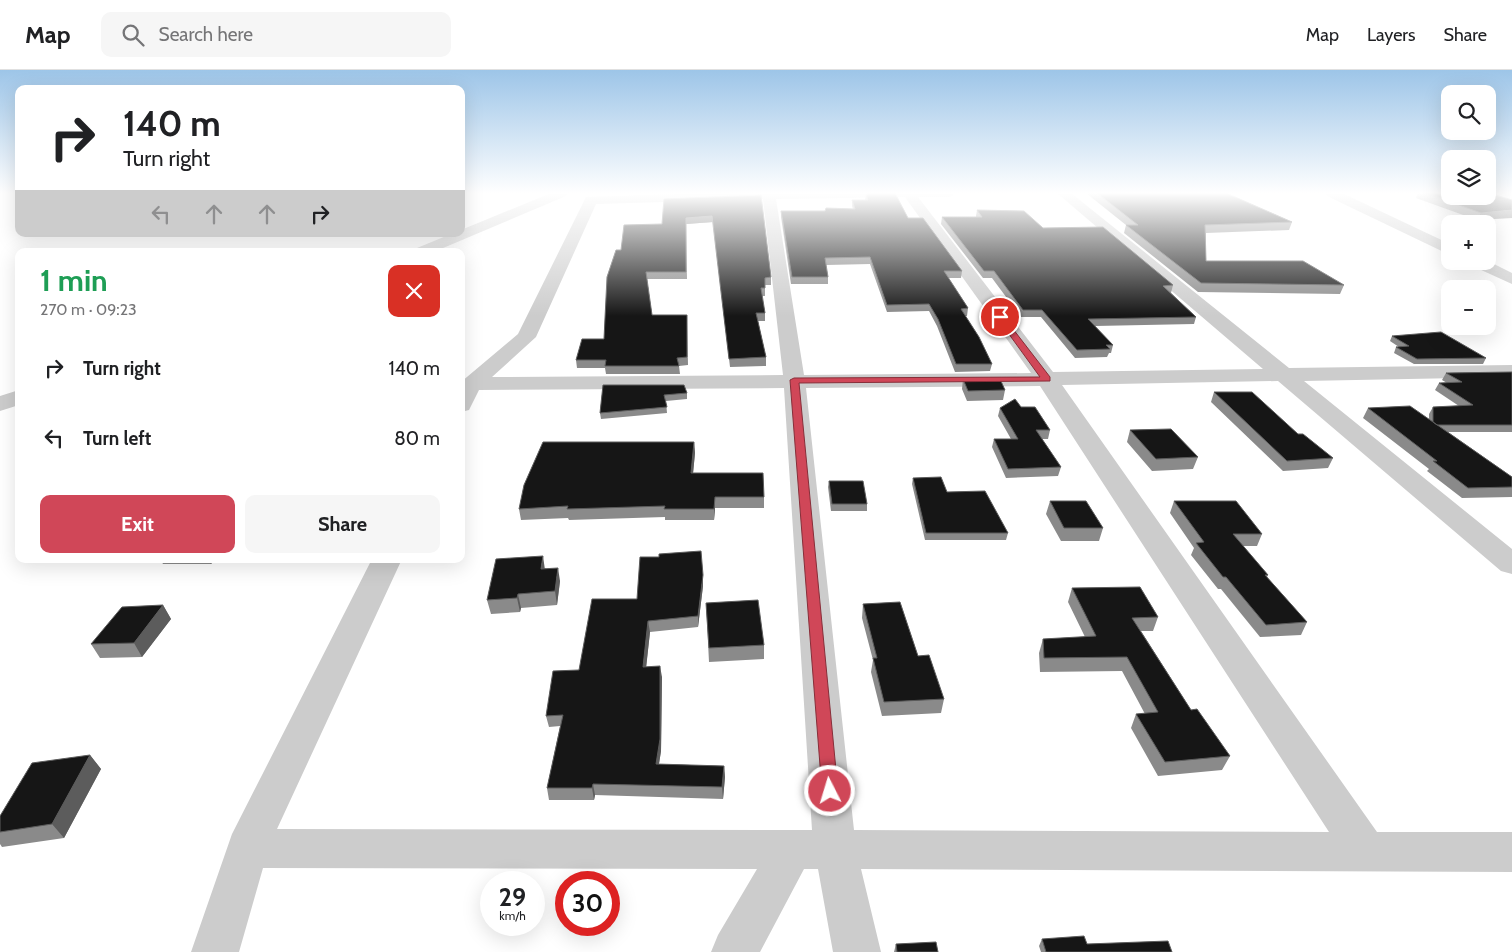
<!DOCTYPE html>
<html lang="en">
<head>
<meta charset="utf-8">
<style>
	body { margin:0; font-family:Cabin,sans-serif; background:#f6f6f6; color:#202124; height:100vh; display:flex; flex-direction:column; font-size:19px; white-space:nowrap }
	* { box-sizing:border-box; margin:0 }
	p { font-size:16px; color:#757577 }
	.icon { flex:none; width:28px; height:28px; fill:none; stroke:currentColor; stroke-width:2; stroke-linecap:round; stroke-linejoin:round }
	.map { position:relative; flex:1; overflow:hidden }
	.side { position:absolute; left:15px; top:178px; width:450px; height:315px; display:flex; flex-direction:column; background:#fff; border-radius:10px; box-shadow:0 5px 20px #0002 }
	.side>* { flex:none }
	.guide { position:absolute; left:15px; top:15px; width:450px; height:152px; border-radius:10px; box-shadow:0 5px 20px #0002; background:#fff; color:#202124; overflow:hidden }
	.fabs { position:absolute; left:1441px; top:15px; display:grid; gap:10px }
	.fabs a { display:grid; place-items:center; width:55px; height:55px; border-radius:10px; background:#fff; box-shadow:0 5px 20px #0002; font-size:25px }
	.speed { position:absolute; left:480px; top:801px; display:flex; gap:10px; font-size:25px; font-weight:700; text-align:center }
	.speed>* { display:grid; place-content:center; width:65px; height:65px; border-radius:50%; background:#fff; box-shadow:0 5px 20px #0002; line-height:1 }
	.speed small { font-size:12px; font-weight:400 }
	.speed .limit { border:8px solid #d22; background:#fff; color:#111 }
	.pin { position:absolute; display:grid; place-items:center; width:42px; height:42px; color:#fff; margin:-21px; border:2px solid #fff; border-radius:50%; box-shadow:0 1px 5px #0007 }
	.me { position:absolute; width:55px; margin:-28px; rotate:355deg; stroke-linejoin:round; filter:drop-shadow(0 0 4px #0008) }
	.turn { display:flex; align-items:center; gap:18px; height:105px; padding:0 25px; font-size:22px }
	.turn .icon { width:65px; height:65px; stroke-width:2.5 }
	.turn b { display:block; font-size:35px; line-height:42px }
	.lanes { display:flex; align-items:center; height:48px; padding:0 25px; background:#0003; justify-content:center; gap:25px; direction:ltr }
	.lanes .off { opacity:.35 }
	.round { display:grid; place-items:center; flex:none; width:52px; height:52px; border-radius:10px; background:#f6f6f6 }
	.head { display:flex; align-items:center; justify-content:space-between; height:85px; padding:0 25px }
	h1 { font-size:30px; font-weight:800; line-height:38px; color:#1e9e55 }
	.action { display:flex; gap:10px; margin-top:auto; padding:10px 25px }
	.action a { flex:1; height:58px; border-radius:10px; background:#d04758; color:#fff; font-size:20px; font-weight:800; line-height:58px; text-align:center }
	.action a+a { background:#f6f6f6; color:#202124 }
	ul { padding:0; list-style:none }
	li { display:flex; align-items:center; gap:15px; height:70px; padding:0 25px }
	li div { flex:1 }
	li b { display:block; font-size:19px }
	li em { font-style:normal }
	header { display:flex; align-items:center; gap:30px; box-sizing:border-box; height:70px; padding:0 25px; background:#fff; border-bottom:1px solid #e0e0e0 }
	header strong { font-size:24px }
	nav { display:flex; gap:28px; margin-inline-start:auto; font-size:18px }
	.search { width:350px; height:45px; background:#f6f6f6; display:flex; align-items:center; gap:12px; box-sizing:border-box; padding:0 18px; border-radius:10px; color:#757577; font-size:19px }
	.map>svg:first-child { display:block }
</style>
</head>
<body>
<header>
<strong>Map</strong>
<div class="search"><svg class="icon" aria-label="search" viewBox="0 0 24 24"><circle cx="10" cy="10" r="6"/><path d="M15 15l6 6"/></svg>Search here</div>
<nav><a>Map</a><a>Layers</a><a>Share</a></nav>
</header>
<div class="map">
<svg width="1512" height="882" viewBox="0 0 1512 882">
	<rect width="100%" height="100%" fill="#fff"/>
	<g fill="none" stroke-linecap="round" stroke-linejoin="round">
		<!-- minor -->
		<path fill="#ccc" fill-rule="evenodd" d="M551,123H568L566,126L436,181H415L417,178L451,164H461V160Z
			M712,123H954L953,126L948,127H918L1053,302L1263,299L1057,123H1071L1289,298L1512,295V307L1304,311L1512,479V504L1501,501L1278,311L1062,315L1377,762H1512V802L861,799L881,882H833L818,799H804L760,882H711L718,865L757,799L263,798L239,882H191L232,764L372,489H402L277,759L812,760L784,318L479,320L469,340L461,342V312L518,264L586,127ZM905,127L1031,303L804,305L776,129ZM763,129L783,305L492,307L536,267L596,134ZM1040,316L1329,762L854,760L806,318Z
			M1325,123H1342L1450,174V185L1327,126Z
			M1466,191H1488L1512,203V214L1468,194Z
			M19,320V335L0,341V326Z"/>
	</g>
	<!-- wall -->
	<path fill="#8a8a8a" d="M1086,123H1226L1292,152L1289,160L1206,163V191L1344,215L1340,224L1198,222L1124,163L1126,155Z
		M1418,123H1450L1512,130L1477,150L1416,128Z
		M866,124L908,148L962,201L961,208H948L968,238L967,246H965L992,294L990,301L955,302L937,256L929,241L887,242L870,194L826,195L828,207V214H791L781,147V141H825L853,139L852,136V130H865Z
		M761,125L771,207V215H765V226H762L765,243V251H758L766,287V296L730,297L713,152L686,154L687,209H647L652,245L687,252L688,295L679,296L680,304H606L605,298H577L576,290L604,269L621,180L662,154Z
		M977,140L1043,158L1173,215L1171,223L1196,247L1194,254L1095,256L1113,275L1111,283H1109L1107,287L1075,288L1041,247H1021L992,208H983L941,154L942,147H976V146Z
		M1392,266L1486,288L1483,294H1414L1394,283L1396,277H1399L1390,271Z
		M1512,302V362H1448L1512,407V427L1462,428L1427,401L1429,399L1363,348L1368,338L1429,349V344L1433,337L1459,336L1435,320L1439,313H1447L1442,310L1446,303Z
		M963,309L1005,320L1003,330L967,331L962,319Z
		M603,315L687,323V329L666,331L667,343L601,349L600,343Z
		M1214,322L1298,364L1333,388L1328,398L1283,401L1211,332Z
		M1021,337L1050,360L1048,369H1042L1061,397L1058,406L1006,408L992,377L994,369H1011L998,346L1000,338Z
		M1130,360L1198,387L1193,399L1152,401L1127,372Z
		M694,372L695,383L693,403L764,427V438H715L714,450H665V447L569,450L568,448L521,450L519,439Z
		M913,408L947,422L1008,463L1006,470H925L912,414Z
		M829,411L867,434V441H831L828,417Z
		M1050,431L1103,458L1099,471H1061L1046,444Z
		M1174,431L1262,464L1257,476H1243L1268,505L1267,507L1307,552L1301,565L1260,567L1221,519H1218L1191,485L1194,478L1170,443Z
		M160,489H215L211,494H163Z
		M545,498L560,511L557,535L521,538L520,542L491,544L487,530Z
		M703,516L698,557L650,562L646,597L662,607L661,681L659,694L724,696L725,707L723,729L595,725L594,730H549L547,718L560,656L549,657L546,646L579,600L637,529Z
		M1072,518L1158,547L1153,561H1141L1191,640L1230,686L1222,700L1158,706L1131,658L1136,644H1145L1122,601L1040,602L1039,583L1043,569L1085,567L1068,532Z
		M706,533L764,575V589L709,592Z
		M863,534L918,586L944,629L941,643L882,646L871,602L873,590L862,548Z
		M163,535L171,549L142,587L100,588L91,574Z
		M90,685L101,699L64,768L2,777L0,774V746Z
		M1042,869L1087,874L1172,882H1041L1039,876Z
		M896,874L938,882H894Z"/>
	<!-- shaded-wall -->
	<path fill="#5c5c5c" d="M1512,140V148L1477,150L1481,143Z
		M712,146L713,152L686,154L687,209L686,148Z
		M694,372L695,383L692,414L691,403Z
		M715,427V438L714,450V439Z
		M543,486L545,500L541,499Z
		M209,489H215L211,494Z
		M558,498L560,511L557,535L555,521Z
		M703,505V516L698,557V546Z
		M518,524L521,538L520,542L517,528Z
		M163,535L171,549L142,587L134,573Z
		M648,551L650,562L645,608L643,597Z
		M660,596L662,607L661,681L657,706L656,694Z
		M90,685L101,699L64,768L52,754Z
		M724,696L725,707L723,729L722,717Z
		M593,714L595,725L594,730L592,718Z"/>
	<!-- building -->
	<path fill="#161616" stroke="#5c5c5c" d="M895,123L908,148H923L962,201H944L968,238L961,239L979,267L992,294H956L938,249L929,234L887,235L870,187L825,188L828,207H792L781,141H825L826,138L855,139L852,130H868L866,124Z
		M1097,123H1226L1292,152L1205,155L1206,191H1303L1344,215L1201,213L1126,155H1138Z
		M1426,123H1450V126H1488V123H1489L1512,130V140L1481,143Z
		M761,125L771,207L765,208V218H761L765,243H756L766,287L729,289L712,146L686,148V202H646L652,245H687V287L677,288L679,296H605L606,290H576L582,269H604L607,207L616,180H621L624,155L662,154L664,129Z
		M977,140L1024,141L1043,158L1103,157L1173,215L1163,216L1196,247L1088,249L1113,275H1106L1110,279L1077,280L1042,240H1023L994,201H984L942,147H982Z
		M1441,262L1486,288L1417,289L1396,277L1409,276L1392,266Z
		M1512,302V355H1437L1433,352V337L1473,335L1439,313L1462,312L1446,303Z
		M963,309H1000L1005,320L968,321Z
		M603,315H684L687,323L664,325L667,337L600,343Z
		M1214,322H1252L1298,364H1303L1333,388L1287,391Z
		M1015,329L1021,337H1035L1050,360H1036L1061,397L1008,399L994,369H1018L1000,338Z
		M1410,336L1512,407V417L1468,418L1433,391H1437L1368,338Z
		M1171,359L1198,387L1156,389L1130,360Z
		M543,372H694L691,403H763L764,427H715L714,439H664L665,436L567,439L568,436L519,439L524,415Z
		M941,407L947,422L985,421L1008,463H926L913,408Z
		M829,411H863L867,434H832Z
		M1050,431H1086L1103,458H1064Z
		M1174,431H1236L1262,464H1233L1268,505H1265L1307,552L1266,555L1226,507H1223L1196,473L1204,472Z
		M701,481L703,505L698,546L648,551L643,597L660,596V669L656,694L724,696L722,717L593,714L592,718H547L563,645L546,646L553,601L579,600L592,529H637L640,487H659V484Z
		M543,486L541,499L558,498L555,521L518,524L517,528L487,530L496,489Z
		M1140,517L1158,547L1132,548L1191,640L1197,639L1230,686L1165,692L1136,644L1158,642L1127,587L1044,588L1043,569L1096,566L1072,518Z
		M758,530L764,575L709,578L706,533Z
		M900,532L918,586L929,585L944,629L884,632L873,588H877L863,534Z
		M163,535L134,573L91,574L122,537Z
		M90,685L52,754L0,762V746L32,693Z
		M1084,866L1087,874L1168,871L1172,882H1046L1042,869Z
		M936,872L938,882H897L896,874Z"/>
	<!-- sky -->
	<linearGradient id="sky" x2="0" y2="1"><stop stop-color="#9dc5e8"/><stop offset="0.5" stop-color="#fff"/><stop offset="1" stop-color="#fff" stop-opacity="0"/></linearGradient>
	<rect width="1512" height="246" fill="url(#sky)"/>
	<!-- route -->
	<path fill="#d04758" stroke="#872e39" d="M998,246H1003L1050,307V311L799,313L838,721L836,726L830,728L824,726L822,721L790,310L794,308L1040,307L998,249Z"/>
</svg>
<div class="fabs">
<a><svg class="icon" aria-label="search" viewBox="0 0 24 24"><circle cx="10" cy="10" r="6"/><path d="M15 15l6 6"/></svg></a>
<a><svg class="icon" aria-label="layers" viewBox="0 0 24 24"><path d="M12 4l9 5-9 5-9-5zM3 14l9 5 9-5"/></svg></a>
<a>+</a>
<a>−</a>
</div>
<div class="speed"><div>29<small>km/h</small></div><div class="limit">30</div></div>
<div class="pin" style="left:1000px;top:247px;background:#d93025"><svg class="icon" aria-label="arrive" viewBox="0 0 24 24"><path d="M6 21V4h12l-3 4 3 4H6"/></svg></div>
<svg class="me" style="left:830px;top:721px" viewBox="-20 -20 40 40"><circle r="17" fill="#d04758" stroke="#fff" stroke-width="3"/><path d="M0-11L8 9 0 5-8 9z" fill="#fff"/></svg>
<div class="guide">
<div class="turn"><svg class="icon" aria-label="right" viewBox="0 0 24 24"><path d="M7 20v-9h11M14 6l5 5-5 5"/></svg><div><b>140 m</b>Turn right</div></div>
<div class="lanes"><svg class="icon off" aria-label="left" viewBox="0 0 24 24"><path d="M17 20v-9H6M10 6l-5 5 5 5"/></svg><svg class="icon off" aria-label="ahead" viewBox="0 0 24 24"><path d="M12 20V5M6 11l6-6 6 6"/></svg><svg class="icon off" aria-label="ahead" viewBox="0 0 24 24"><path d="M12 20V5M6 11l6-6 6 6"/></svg><svg class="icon" aria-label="right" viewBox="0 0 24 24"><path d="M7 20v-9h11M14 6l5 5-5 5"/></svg></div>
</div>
<section class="side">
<div class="head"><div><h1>1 min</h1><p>270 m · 09:23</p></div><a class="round" style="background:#d93025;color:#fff"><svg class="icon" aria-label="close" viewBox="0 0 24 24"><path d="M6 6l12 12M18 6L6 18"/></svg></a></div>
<ul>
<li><svg class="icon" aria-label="right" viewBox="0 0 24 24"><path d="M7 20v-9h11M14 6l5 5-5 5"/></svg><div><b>Turn right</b></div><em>140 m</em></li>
<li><svg class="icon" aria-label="left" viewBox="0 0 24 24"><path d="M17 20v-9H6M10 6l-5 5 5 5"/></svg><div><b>Turn left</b></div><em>80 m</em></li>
</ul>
<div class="action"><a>Exit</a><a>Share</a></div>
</section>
</div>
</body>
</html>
